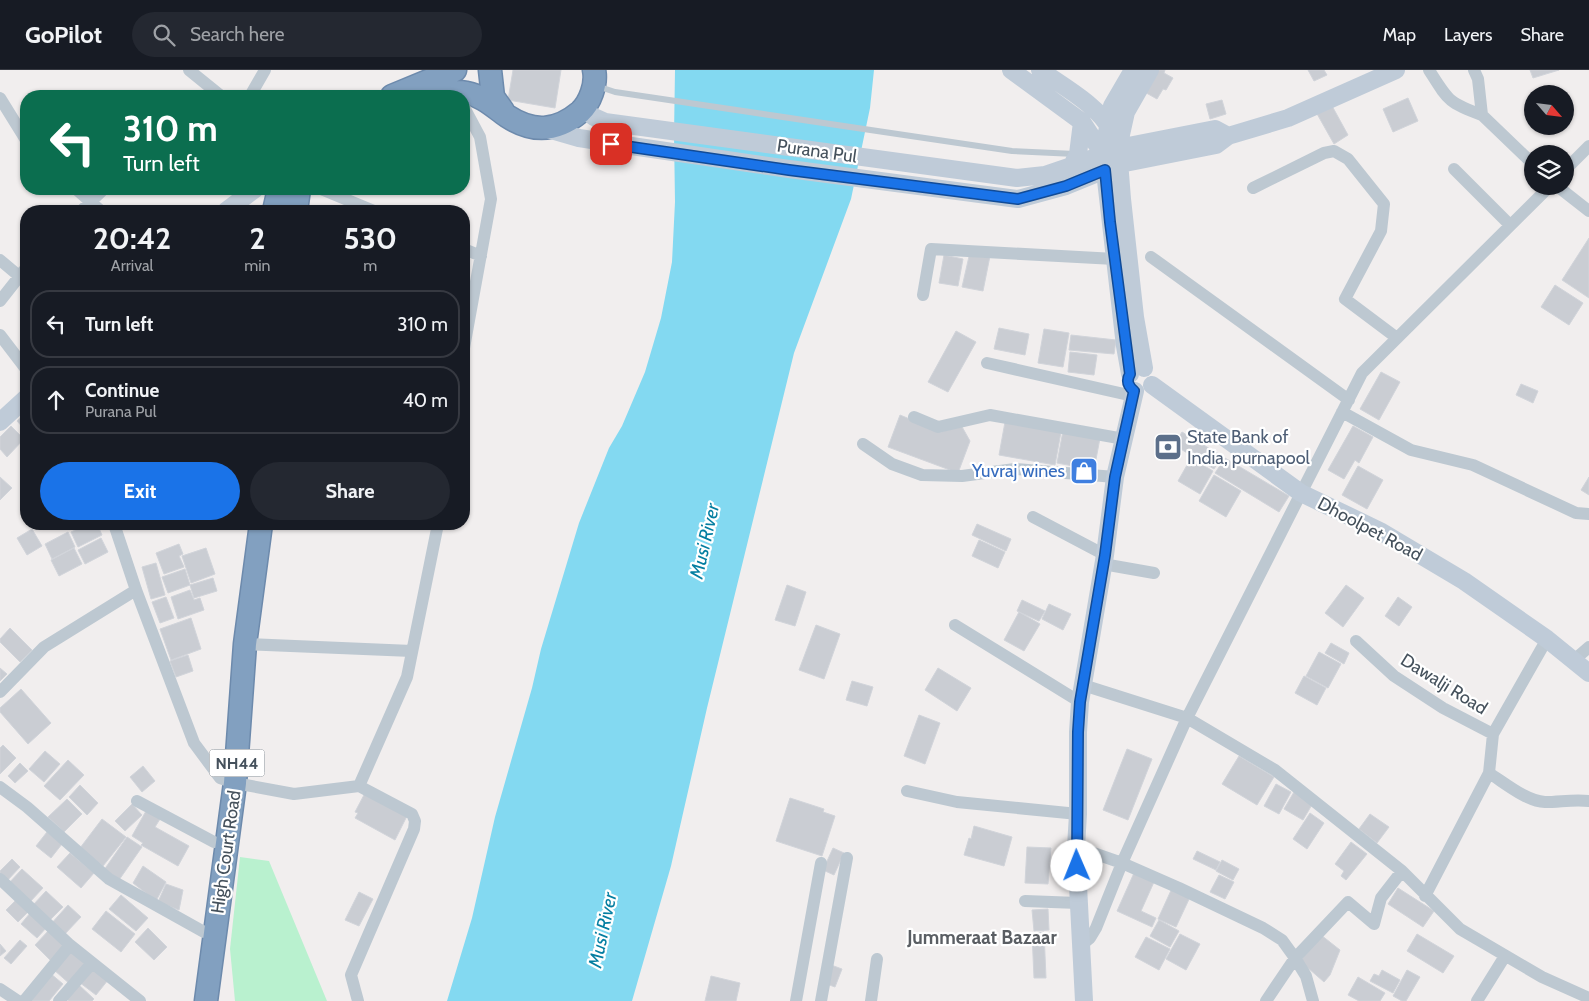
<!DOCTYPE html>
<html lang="en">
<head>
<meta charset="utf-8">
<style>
	body { margin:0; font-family:Cabin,sans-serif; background:#242831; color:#f1f3f6; height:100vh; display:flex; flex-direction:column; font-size:19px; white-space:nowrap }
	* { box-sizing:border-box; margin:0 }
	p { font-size:16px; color:#9ea1a6 }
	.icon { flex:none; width:28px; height:28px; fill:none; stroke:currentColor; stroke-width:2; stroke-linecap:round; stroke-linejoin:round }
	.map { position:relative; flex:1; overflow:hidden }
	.details { position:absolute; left:20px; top:135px; width:450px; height:325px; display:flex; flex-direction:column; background:#171b24; border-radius:20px; box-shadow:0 1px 4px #0004 }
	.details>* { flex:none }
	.banner { position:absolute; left:20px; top:20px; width:450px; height:105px; border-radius:20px; box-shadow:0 1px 4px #0004; background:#0b6e4f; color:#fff; overflow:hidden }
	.needle { width:32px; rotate:118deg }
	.tools { position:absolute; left:1524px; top:15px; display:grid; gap:10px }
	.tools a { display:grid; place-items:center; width:50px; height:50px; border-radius:50%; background:#171b24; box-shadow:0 1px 4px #0004; font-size:25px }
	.pin { position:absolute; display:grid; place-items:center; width:42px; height:42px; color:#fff; margin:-21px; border-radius:10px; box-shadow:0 2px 8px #0006 }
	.me { position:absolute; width:55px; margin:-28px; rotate:359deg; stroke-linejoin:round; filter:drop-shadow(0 0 4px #0008) }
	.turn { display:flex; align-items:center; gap:18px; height:105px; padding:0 20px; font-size:22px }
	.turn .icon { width:65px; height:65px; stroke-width:2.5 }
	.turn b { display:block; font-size:35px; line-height:42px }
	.eta { display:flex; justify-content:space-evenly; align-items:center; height:85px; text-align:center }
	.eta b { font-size:30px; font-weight:800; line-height:35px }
	.action { display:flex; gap:10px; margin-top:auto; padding:10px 20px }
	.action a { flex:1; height:58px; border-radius:30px; background:#1a73e8; color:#fff; font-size:20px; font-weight:800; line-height:58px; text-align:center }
	.action a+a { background:#242831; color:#f1f3f6 }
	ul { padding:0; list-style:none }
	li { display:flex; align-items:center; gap:15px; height:68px; margin:0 10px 8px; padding:0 10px; border:2px solid #363941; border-radius:20px }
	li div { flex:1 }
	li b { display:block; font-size:19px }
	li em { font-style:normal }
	header { display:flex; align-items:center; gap:30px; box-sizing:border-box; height:70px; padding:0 25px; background:#171b24; border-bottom:1px solid #363941 }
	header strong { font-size:24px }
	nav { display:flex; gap:28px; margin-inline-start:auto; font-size:18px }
	.search { width:350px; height:45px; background:#242831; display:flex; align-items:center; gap:12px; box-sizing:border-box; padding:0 18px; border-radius:28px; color:#9ea1a6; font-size:19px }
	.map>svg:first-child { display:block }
</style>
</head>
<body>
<header>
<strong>GoPilot</strong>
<div class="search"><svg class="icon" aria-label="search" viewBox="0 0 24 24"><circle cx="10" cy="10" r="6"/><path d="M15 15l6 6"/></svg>Search here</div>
<nav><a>Map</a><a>Layers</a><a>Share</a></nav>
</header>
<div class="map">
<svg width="1589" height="931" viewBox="0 0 1589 931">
	<rect width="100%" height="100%" fill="#f1eeee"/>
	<!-- green -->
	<path fill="#b9f1cf" d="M240,787L269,791L327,931H235L230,879Z"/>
	<!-- water -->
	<path fill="#83d9f1" d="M675,0H874L870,38L851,129L794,283L707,638L671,796L632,931H447L472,848L495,747L532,618L541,579L579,453L609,378L622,356L645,302L661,248L672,192L675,132L674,65Z"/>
	<!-- building -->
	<path fill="#cacdd3" stroke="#d1d4da" d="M513,0H561L555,38L508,30Z
		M1151,0H1165L1164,3L1173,8L1166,20L1163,19L1157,29L1141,20Z
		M1308,0H1324L1327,5L1314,11Z
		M1530,0H1559L1533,8Z
		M1408,28L1418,51L1393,62L1383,39Z
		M1222,30L1226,44L1210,49L1206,34Z
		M1331,34L1348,65L1334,74L1316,42Z
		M1589,168V228L1562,210Z
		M970,182L990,186L983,221L962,217Z
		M944,185L963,189L958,216L939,213Z
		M1555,215L1583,233L1569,255L1541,237Z
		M999,258L1029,264L1025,285L994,279Z
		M1044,259L1069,263L1063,297L1038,293Z
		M956,261L976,272L948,322L928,312Z
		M1071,265L1116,270L1114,284L1069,280Z
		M1070,282L1097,285L1094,305L1068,302Z
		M1381,302L1400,312L1379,350L1360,339Z
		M1521,314L1538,321L1533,333L1516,325Z
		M26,343V361L17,351Z
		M900,345L941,362L961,355L970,371L958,403L888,377Z
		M1005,352L1061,362L1055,395L999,385Z
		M11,356L24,369L7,387L0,379V367Z
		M1353,356L1373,367L1359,393L1355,390L1344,409L1328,400Z
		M1063,361L1100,368L1094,400L1057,393Z
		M1182,362L1222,386L1214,399L1174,375Z
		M1191,388L1213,401L1200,424L1178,411Z
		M1225,388L1289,426L1279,442L1215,403Z
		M1358,396L1383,410L1367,439L1342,425Z
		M1214,405L1241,421L1226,447L1199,431Z
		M0,407L12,418L0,430Z
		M1589,407V425L1581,420Z
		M88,454H97L102,465L78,477L71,462Z
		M977,454L1011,469L1006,481L972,465Z
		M32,459L42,476L27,485L17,468Z
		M68,462L75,477L52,489L45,474Z
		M101,468L108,482L85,494L78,480Z
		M979,470L1005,482L998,498L972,486Z
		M179,474L183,484L179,486L184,497L164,504L156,483Z
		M74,478L82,494L59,506L51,490Z
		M206,478L215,504L191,513L182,486Z
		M156,493L165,525L151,529L142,497Z
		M185,499L190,515L168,523L162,507Z
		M213,508L217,521L194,528L190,515Z
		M787,515L806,522L795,556L775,550Z
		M1346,515L1364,528L1343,557L1325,543Z
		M190,520L194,530L200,528L204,540L178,549L171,527Z
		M166,527L174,548L160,553L152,532Z
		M1398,527L1412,537L1399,556L1385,546Z
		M1022,530L1045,541L1039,551L1017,541Z
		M1049,534L1071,544L1063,560L1042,549Z
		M1019,542L1040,554L1024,581L1004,570Z
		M191,548L201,579L171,590L160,559Z
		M816,555L840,564L824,609L799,600Z
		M10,558L32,580L20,592L0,572V569Z
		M1331,573L1349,583L1344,594L1325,583Z
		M1319,582L1341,594L1328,618L1306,606Z
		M188,585L193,601L176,607L170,591Z
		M0,598L7,604L0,611Z
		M938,598L971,618L957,641L925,620Z
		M1304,606L1326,618L1317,635L1295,623Z
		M852,611L873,617L867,636L846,630Z
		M21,619L51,653L28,674L0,642V638Z
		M919,645L940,653L925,694L904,686Z
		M3,675L16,688L0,704V678Z
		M1127,679L1152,689L1128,750L1103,740Z
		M45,681L60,694L44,712L29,699Z
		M1239,686L1274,707L1257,735L1222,714Z
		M68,690L84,705L60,730L44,716Z
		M20,693L28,701L15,713L8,706Z
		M143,696L155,711L142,722L130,707Z
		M1276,714L1291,722L1279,744L1264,736Z
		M80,715L98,733L87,745L69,727Z
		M1294,722L1313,733L1303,750L1284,739Z
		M365,723L407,746L395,770L355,748L358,743L355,742Z
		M790,728L824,739L823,742L835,746L822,786L776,771Z
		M67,729L82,744L64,762L48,747Z
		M132,734L142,745L125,761L115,751Z
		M146,741L160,749L155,757L189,776L178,796L141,775L143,773L132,766Z
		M1310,743L1324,753L1307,779L1293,769Z
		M1370,744L1389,757L1377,773L1359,759Z
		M102,749L126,767L103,796L80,778Z
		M974,756L1012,767L1004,796L964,785L969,768L971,769Z
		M47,762L62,774L51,788L36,776Z
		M127,767L142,777L119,810L104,800Z
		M1351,772L1367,784L1346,810L1341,806L1344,801L1335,794Z
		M1027,777L1051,778L1048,814L1025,813Z
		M833,778L844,783L834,805L823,800Z
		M1197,781L1220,792L1216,800L1193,789Z
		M70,783L94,803L81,818L57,797Z
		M12,789L20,797L6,812L0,807V801Z
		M1222,790L1239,799L1233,810L1216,801Z
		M143,796L166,812L156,831L133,813Z
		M22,799L43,818L29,833L8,814Z
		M1134,803L1154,812L1141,841L1156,848L1152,857L1117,841Z
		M1219,805L1234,812L1225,829L1210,822Z
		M166,814L183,820L179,840L158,832Z
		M1173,816L1191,825L1176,857L1158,849Z
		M1398,818L1434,841L1423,857L1388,834Z
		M46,821L63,837L49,851L33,835Z
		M359,822L373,829L359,856L345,850Z
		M121,825L148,848L136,861L109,839Z
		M17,829L29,841L18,852L6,840Z
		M68,835L81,847L63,866L50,855Z
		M1048,839L1049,860L1034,861L1032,840Z
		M106,841L135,864L121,882L92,859Z
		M31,842L47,857L37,868L21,854Z
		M1159,850L1179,861L1170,877L1150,866Z
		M148,858L167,877L154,890L135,872Z
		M50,859L67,875L51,891L35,875Z
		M1044,862L1046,908H1034L1032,863Z
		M1180,864L1200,874L1186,900L1166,889Z
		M1417,864L1454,886L1443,903L1407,881Z
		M1321,865L1340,880L1330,905L1324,912L1300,891Z
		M1146,867L1170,879L1159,900L1135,887Z
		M20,870L27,876L11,894L4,888Z
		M0,874L6,881L0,886Z
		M72,879L90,894L71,915L54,900Z
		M831,895L842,899L835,917L824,913Z
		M91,897L108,910L96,925L79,912Z
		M1382,900L1400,910L1393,923L1370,911L1374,904L1379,906Z
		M1407,900L1420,907L1406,931H1402L1393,926Z
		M50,903L63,914L49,931H31Z
		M711,906L740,913L736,931H705Z
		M1358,907L1385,923L1380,931H1359L1348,925Z
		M78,914L94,929L92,931H69L65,928Z"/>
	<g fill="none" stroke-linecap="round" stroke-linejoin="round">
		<defs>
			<path id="highway" d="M490,0L493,27L503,41
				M392,26L455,0
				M426,26C440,24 453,20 467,23C483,26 494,37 507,46C533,63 556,62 580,42C590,33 597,14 594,0
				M274,141L279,119
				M296,141L299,119
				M206,931L235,713L245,574L261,454"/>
		</defs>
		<!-- highway casing -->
		<use href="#highway" stroke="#6d8aac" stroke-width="25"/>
		<!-- lane -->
		<path stroke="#bdc8d1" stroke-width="6" d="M597,16L615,22L1012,81L1075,84"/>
		<!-- street -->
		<path stroke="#bdc8d1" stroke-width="12" d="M189,0L221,26
			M1429,0C1448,30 1448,33 1482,45
			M1474,0L1478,9L1482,45L1532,93
			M250,26L265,0
			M0,28L26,70
			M464,37L480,67L491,129L464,278
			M1454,99L1510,155
			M1565,100L1589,76
			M1557,116L1589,141
			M1253,118L1324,83L1334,81L1348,89L1384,134L1381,161L1345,229L1397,268
			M76,119L101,141
			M321,119L374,141
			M81,141L104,119
			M464,179L481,186
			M1151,187L1349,330
			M0,190L19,206
			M923,225L931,179L1115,189
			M0,231L26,198
			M0,265L26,299
			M987,293L1133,326
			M1342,342L1411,380L1473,395L1576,443L1589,444
			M914,347L938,357L990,345L1124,369
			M863,374L892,394L922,405L962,406L1015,399L1115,407
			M1033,447L1105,485
			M114,454L136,520L194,673L220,708L235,713L294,724L359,716L407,607L438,454
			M1103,494L1154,503
			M955,555L1080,632
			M1356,571L1394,606L1443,638L1493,664
			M245,574L412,581
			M1574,590L1589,577
			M1083,615L1187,648L1275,700L1402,801L1460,859L1542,907L1589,928
			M0,622L44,577L136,520
			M1489,703L1493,664L1547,569
			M0,717L27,737L109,809L204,862
			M907,721L957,732L1078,744
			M137,731L214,772
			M1076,777L1122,793L1179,818L1263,858L1282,870L1295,888L1348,832L1374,854L1381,828L1402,801
			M0,809L70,875L140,931
			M1425,826L1489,703C1505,713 1526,731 1545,732C1560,732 1574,729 1589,731
			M1025,831L1078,833
			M1080,876L1090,868L1096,858L1122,793L1187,648L1362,303L1550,116
			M0,919L18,931
			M24,931L70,875
			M59,931L92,893
			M358,931L351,905L414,759L415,751L412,744L359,716
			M796,931L821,793
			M821,931L847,788
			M871,931L877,889
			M1266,931L1295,888L1306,906L1313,931
			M1477,931L1505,886"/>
		<!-- secondary -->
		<path stroke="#bfcbd8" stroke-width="18" d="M1011,0L1082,52L1103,84
			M1040,0C1061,15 1101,37 1111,61
			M583,39L594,47L605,52L1017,108L1045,105L1083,92L1118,78L1215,59L1228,66
			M548,59L579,68L611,73L789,99L1018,129L1066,116L1120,94L1216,75L1228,66L1288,48L1396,0
			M1071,97L1078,84L1082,52
			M226,141L255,119
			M1144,298L1135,247L1122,129L1118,78L1126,42L1150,0
			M1130,304L1125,276L1103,84L1112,36L1133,0
			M1152,315L1301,423L1380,461L1464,511L1547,569L1589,603
			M0,352L26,328
			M1084,931L1076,777L1078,744V662L1080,632L1105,485L1115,407L1135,321"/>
		<!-- highway -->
		<use href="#highway" stroke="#82a0c0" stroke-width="22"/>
	</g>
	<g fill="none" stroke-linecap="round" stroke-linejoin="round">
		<defs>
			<path id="route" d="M611,74L789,100L1018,129L1066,116L1105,100L1110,152L1130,304C1126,311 1128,316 1134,321L1115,407L1105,485L1080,632L1078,662L1077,796"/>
		</defs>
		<!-- route casing -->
		<use href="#route" stroke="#114b97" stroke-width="12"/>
		<!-- route -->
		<use href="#route" stroke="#1a73e8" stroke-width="9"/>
	</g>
	<!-- icons -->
	<defs>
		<symbol id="bank-square" viewBox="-11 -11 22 22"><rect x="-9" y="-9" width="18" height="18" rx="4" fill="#5c6f8a" stroke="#fff"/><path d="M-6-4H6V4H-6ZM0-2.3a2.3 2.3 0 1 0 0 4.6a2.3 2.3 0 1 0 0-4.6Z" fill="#fff"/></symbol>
		<symbol id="shop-square" viewBox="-11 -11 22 22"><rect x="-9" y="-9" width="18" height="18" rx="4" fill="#3f7fe0" stroke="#fff"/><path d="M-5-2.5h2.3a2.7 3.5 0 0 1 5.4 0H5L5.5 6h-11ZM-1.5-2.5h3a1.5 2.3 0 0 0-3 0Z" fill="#fff"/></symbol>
	</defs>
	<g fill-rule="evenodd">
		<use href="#bank-square" x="1152" y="361" width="32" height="32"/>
		<use href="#shop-square" x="1068" y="385" width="32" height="32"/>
	</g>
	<g text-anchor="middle" stroke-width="4.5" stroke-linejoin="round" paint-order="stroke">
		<!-- shield labels -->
		<rect fill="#fff" stroke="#7d858d" stroke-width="1" x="209.5" y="679.5" width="55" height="27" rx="4"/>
		<g font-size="16" font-weight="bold" fill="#45515c">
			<text x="237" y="699">NH44</text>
		</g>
		<!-- street labels -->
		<g font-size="18" fill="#45515c" stroke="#fff">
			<text transform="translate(817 81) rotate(8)" y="6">Purana Pul</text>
			<text transform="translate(1370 459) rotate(28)" y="6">Dhoolpet Road</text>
			<text transform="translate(1444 614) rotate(32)" y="6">Dawalji Road</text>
			<text transform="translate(226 782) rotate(-82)" y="6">High Court Road</text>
		</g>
		<!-- service labels -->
		<g font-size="18" fill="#4e5e75" stroke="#fff" text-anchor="start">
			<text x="1187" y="373">State Bank of<tspan x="1187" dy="21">India, purnapool</tspan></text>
		</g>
		<!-- shop labels -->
		<g font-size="18" fill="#366cbe" stroke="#fff" text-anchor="end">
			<text x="1065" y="407">Yuvraj wines</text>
		</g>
		<!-- water labels -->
		<g font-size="19" font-style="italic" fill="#047ea1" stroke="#fff">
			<text transform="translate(704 471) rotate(-77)" y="7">Musi River</text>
			<text transform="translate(602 860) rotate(-78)" y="7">Musi River</text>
		</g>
		<!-- neighbourhood labels -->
		<g font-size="19" font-weight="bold" fill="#5a5e63" stroke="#fff">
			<text x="982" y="874">Jummeraat Bazaar</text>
		</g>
	</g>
</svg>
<div class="tools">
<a><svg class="needle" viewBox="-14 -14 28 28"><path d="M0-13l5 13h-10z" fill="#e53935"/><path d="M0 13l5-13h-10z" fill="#9ea1a6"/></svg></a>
<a><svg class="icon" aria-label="layers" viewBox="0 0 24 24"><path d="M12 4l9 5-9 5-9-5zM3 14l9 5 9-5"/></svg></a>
</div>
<div class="pin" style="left:611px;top:74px;background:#d93025"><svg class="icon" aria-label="arrive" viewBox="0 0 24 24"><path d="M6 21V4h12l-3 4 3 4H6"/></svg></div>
<svg class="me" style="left:1077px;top:796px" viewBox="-20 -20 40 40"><circle r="19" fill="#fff"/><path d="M0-13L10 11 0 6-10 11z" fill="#1a73e8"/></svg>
<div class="banner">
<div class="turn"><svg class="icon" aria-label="left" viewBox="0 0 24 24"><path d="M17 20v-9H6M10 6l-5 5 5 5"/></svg><div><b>310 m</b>Turn left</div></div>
</div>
<section class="details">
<div class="eta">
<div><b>20:42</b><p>Arrival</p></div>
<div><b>2</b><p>min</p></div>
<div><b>530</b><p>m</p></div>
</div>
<ul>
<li><svg class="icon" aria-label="left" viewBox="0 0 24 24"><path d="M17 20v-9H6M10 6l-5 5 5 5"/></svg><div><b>Turn left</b></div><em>310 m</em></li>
<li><svg class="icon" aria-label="ahead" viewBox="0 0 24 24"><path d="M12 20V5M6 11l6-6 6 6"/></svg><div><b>Continue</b><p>Purana Pul</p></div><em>40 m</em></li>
</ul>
<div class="action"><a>Exit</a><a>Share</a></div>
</section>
</div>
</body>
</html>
